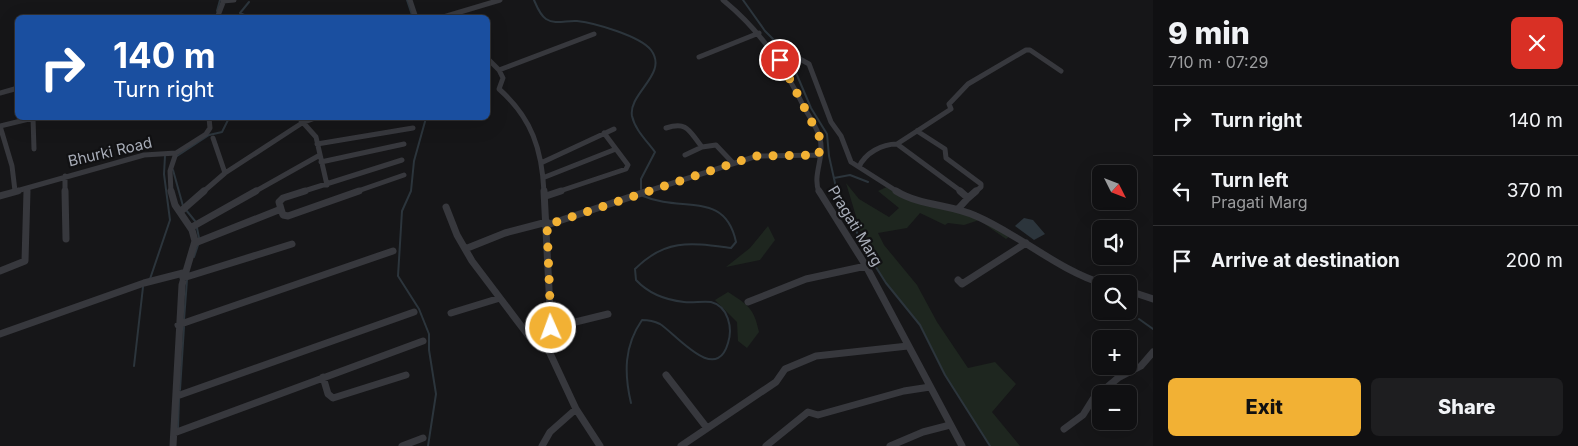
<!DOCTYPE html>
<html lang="en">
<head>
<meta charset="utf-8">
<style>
	body { margin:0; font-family:Inter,sans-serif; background:#1e1e20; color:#f1f3f6; height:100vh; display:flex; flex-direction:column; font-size:19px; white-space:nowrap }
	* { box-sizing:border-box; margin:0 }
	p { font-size:16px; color:#9c9d9f }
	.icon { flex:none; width:28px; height:28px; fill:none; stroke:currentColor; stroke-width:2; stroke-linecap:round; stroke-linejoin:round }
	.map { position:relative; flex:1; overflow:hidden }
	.side { display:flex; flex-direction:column; background:#101012; width:425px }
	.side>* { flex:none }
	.banner { position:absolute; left:15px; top:15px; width:475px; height:105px; border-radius:8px; box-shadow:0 5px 20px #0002,0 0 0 1px #303032; background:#1a4fa0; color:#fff; overflow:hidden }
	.needle { width:32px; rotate:132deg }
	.tools { position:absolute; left:1092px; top:165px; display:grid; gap:10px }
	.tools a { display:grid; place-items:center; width:45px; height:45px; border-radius:8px; background:#101012; box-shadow:0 5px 20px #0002,0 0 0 1px #303032; font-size:25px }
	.pin { position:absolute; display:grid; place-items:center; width:42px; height:42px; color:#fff; margin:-21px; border:2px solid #fff; border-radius:50%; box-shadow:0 1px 5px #0007 }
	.me { position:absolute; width:55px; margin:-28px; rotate:358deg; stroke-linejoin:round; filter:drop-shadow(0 0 4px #0008) }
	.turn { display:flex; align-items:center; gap:18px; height:105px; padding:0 15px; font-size:22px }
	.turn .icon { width:65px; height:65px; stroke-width:2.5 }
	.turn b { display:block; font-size:35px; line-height:42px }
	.round { display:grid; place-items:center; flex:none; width:52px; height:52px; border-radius:8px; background:#1e1e20 }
	.overview { display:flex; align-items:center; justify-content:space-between; height:85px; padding:0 15px }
	h1 { font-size:30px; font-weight:800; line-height:38px }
	.primary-button { display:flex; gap:10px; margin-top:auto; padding:10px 15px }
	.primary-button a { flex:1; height:58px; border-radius:8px; background:#f2b134; color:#111; font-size:20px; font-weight:800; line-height:58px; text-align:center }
	.primary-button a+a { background:#1e1e20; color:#f1f3f6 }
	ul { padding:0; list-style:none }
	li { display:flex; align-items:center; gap:15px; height:70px; padding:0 15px; border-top:1px solid #303032 }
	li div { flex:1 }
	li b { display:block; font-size:19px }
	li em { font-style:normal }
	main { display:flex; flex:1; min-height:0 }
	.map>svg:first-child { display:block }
</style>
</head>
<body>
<main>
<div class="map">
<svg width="1153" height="446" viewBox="0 0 1153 446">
	<rect width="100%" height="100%" fill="#161618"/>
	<!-- green -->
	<path fill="#1e261f" d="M846,183L859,199L889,217L899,208L878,191L889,186L899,193L958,209L1010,236L1006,239L979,220L964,225L948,223L945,225L920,213L907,228L878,233L884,245L917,285L937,322L968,368L995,362L1016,384L992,412L1020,446H990L945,375L920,325L886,283L867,253Z
		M768,226L775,240L760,260L726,267L750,248Z
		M728,292C748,305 754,308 759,332L747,348L738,341L737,322L715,300Z"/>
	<!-- water -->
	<path fill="#2c353c" d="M1024,218L1033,220L1045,234L1034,240L1015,226Z"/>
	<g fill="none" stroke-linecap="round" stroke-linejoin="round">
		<!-- stream -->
		<path stroke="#2c353c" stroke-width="2" d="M407,0L413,18
			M534,0C537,7 540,15 546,19C555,25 567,20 577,21C595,23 640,36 651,50C669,74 628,93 632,116C635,130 647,141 655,152L641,179V189
			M743,0L765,31L788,54L811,108L827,134L829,156L837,192L867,253L886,283L920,325L945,375L990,446
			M249,2L240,13L251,18
			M217,11L220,0
			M426,118L414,161L411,191L402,211L398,276L419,309L429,334V350L436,394L428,446
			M177,156L209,135L222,132L229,118
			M173,170L183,206
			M834,178L850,175L868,182
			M186,210L195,221
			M197,228L199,238
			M194,257L198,245
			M150,279L170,220L164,174L165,156
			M1139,319L1153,329
			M184,320L187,280
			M134,366L143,287
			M180,390L184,327
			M631,403C624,373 624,346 642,320C649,320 654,321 660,324C676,334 716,385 728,343C733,328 728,306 711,302C702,301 693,303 684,302C666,300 648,293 636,280L635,269C666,238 692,243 731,248L736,242C725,190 682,213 643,196
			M178,428L179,399"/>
		<!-- street-far1 -->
		<path stroke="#37383d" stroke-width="5" d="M410,0L416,18
			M723,0C760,30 784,66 805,109C810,118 818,129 820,139C825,157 812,175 819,192
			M223,1L234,0
			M217,18L224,0
			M440,18L500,0
			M699,57L759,33
			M488,59L499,70
			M780,60L798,58L809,64L831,122L841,136L851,162L898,192
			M0,93L18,88
			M33,118L34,149
			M299,118L316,137L327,185
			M666,128C688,121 689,131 702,147L716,145L733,163
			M917,131L945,149L946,158L981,184V187L975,192
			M213,138L225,173
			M317,144L413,128
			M685,155L702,147
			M321,162L404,144
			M543,162L614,129
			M859,167C865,153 882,144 897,144
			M65,176V192
			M545,177L616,149
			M15,191L12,166L0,126L33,118
			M13,192L144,155L176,153L206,134L210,128L209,118
			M27,192V188
			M171,192L170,171L176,153
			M203,192L225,173L302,123L315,118
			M254,192L320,155
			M301,192L402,160
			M355,192L404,175
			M544,192C542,150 532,118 499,89L503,78L499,70L594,34
			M557,192L626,169L628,165L604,133
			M645,192L757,156L819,155
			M962,192L897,144L951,109L949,104L968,84L1026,50H1030L1061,71"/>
		<!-- street -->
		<path stroke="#37383d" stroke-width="7" d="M65,191L66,239
			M171,191L175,205L192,230L195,241L182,285L173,446
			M819,191L866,266L962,446
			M896,191C920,206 950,204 976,216C1020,235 1058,270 1104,284
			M0,196L18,191
			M546,196L561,191
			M968,198L976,191
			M446,207L457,235L472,261L531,339L548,349L551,328L544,191
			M281,209L279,202L283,198L305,191
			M958,209L968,198L960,191
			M180,212L204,191
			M547,225L648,191
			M192,227L256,191
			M195,243L281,209L283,215L288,216L359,191
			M465,249L505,233L547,222
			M0,271L25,261L27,191
			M183,278L292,244
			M958,280L962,284L1026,243
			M1129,291L1153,299
			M748,302L806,279L866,266
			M451,313L500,298
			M178,325L393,251
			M551,328L608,314
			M0,334L144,283L183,273
			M548,349L576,409L600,446
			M666,375L707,428
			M323,377L328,394L333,398L406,375
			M177,396L414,312
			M1064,429L1083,415L1093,399L1118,378L1141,366L1153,352
			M174,433L423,341
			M402,446L423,438
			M542,446L550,432L576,409
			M681,446L776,382L785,369L816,356L908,346
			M766,446L808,412L818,415L904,391L930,387
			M890,446L923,432L950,425"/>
	</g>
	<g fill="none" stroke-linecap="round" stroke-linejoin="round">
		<!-- route -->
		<path stroke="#f2b134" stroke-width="9" stroke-dasharray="0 16.2" d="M551,328L547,225L743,160L757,156L819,155L820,138L780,60"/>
	</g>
	<g text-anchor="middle" stroke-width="4.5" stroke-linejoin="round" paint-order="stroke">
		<!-- street labels -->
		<g font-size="15" fill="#a8adb8" stroke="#111113">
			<text transform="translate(110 152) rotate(-13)" y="5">Bhurki Road</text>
			<text transform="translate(855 226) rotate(59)" y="5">Pragati Marg</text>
		</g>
	</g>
</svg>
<div class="tools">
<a><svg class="needle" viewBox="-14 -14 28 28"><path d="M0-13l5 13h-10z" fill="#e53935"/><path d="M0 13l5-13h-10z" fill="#9c9d9f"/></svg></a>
<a><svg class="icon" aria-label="sound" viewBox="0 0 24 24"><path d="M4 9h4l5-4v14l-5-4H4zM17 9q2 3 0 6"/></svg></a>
<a><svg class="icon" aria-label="search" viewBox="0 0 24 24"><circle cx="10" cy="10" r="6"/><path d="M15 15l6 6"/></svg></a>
<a>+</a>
<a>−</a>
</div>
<div class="pin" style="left:780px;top:60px;background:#d93025"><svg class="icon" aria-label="arrive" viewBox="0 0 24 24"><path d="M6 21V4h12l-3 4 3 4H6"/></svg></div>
<svg class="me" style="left:551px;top:328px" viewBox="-20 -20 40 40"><circle r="17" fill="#f2b134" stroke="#fff" stroke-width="3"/><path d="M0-11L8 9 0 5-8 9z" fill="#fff"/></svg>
<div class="banner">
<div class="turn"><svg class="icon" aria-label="right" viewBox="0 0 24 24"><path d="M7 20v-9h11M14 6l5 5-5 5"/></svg><div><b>140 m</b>Turn right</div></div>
</div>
</div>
<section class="side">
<div class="overview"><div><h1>9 min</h1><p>710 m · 07:29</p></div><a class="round" style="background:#d93025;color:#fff"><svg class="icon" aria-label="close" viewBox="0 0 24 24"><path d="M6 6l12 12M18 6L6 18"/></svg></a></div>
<ul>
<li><svg class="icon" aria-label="right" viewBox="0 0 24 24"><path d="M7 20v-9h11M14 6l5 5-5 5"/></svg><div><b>Turn right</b></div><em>140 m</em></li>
<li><svg class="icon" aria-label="left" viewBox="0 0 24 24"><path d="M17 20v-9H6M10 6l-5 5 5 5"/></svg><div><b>Turn left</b><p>Pragati Marg</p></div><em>370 m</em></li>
<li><svg class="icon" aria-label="arrive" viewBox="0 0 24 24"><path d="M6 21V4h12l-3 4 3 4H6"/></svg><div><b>Arrive at destination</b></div><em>200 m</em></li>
</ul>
<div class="primary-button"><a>Exit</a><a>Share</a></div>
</section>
</main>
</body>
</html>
